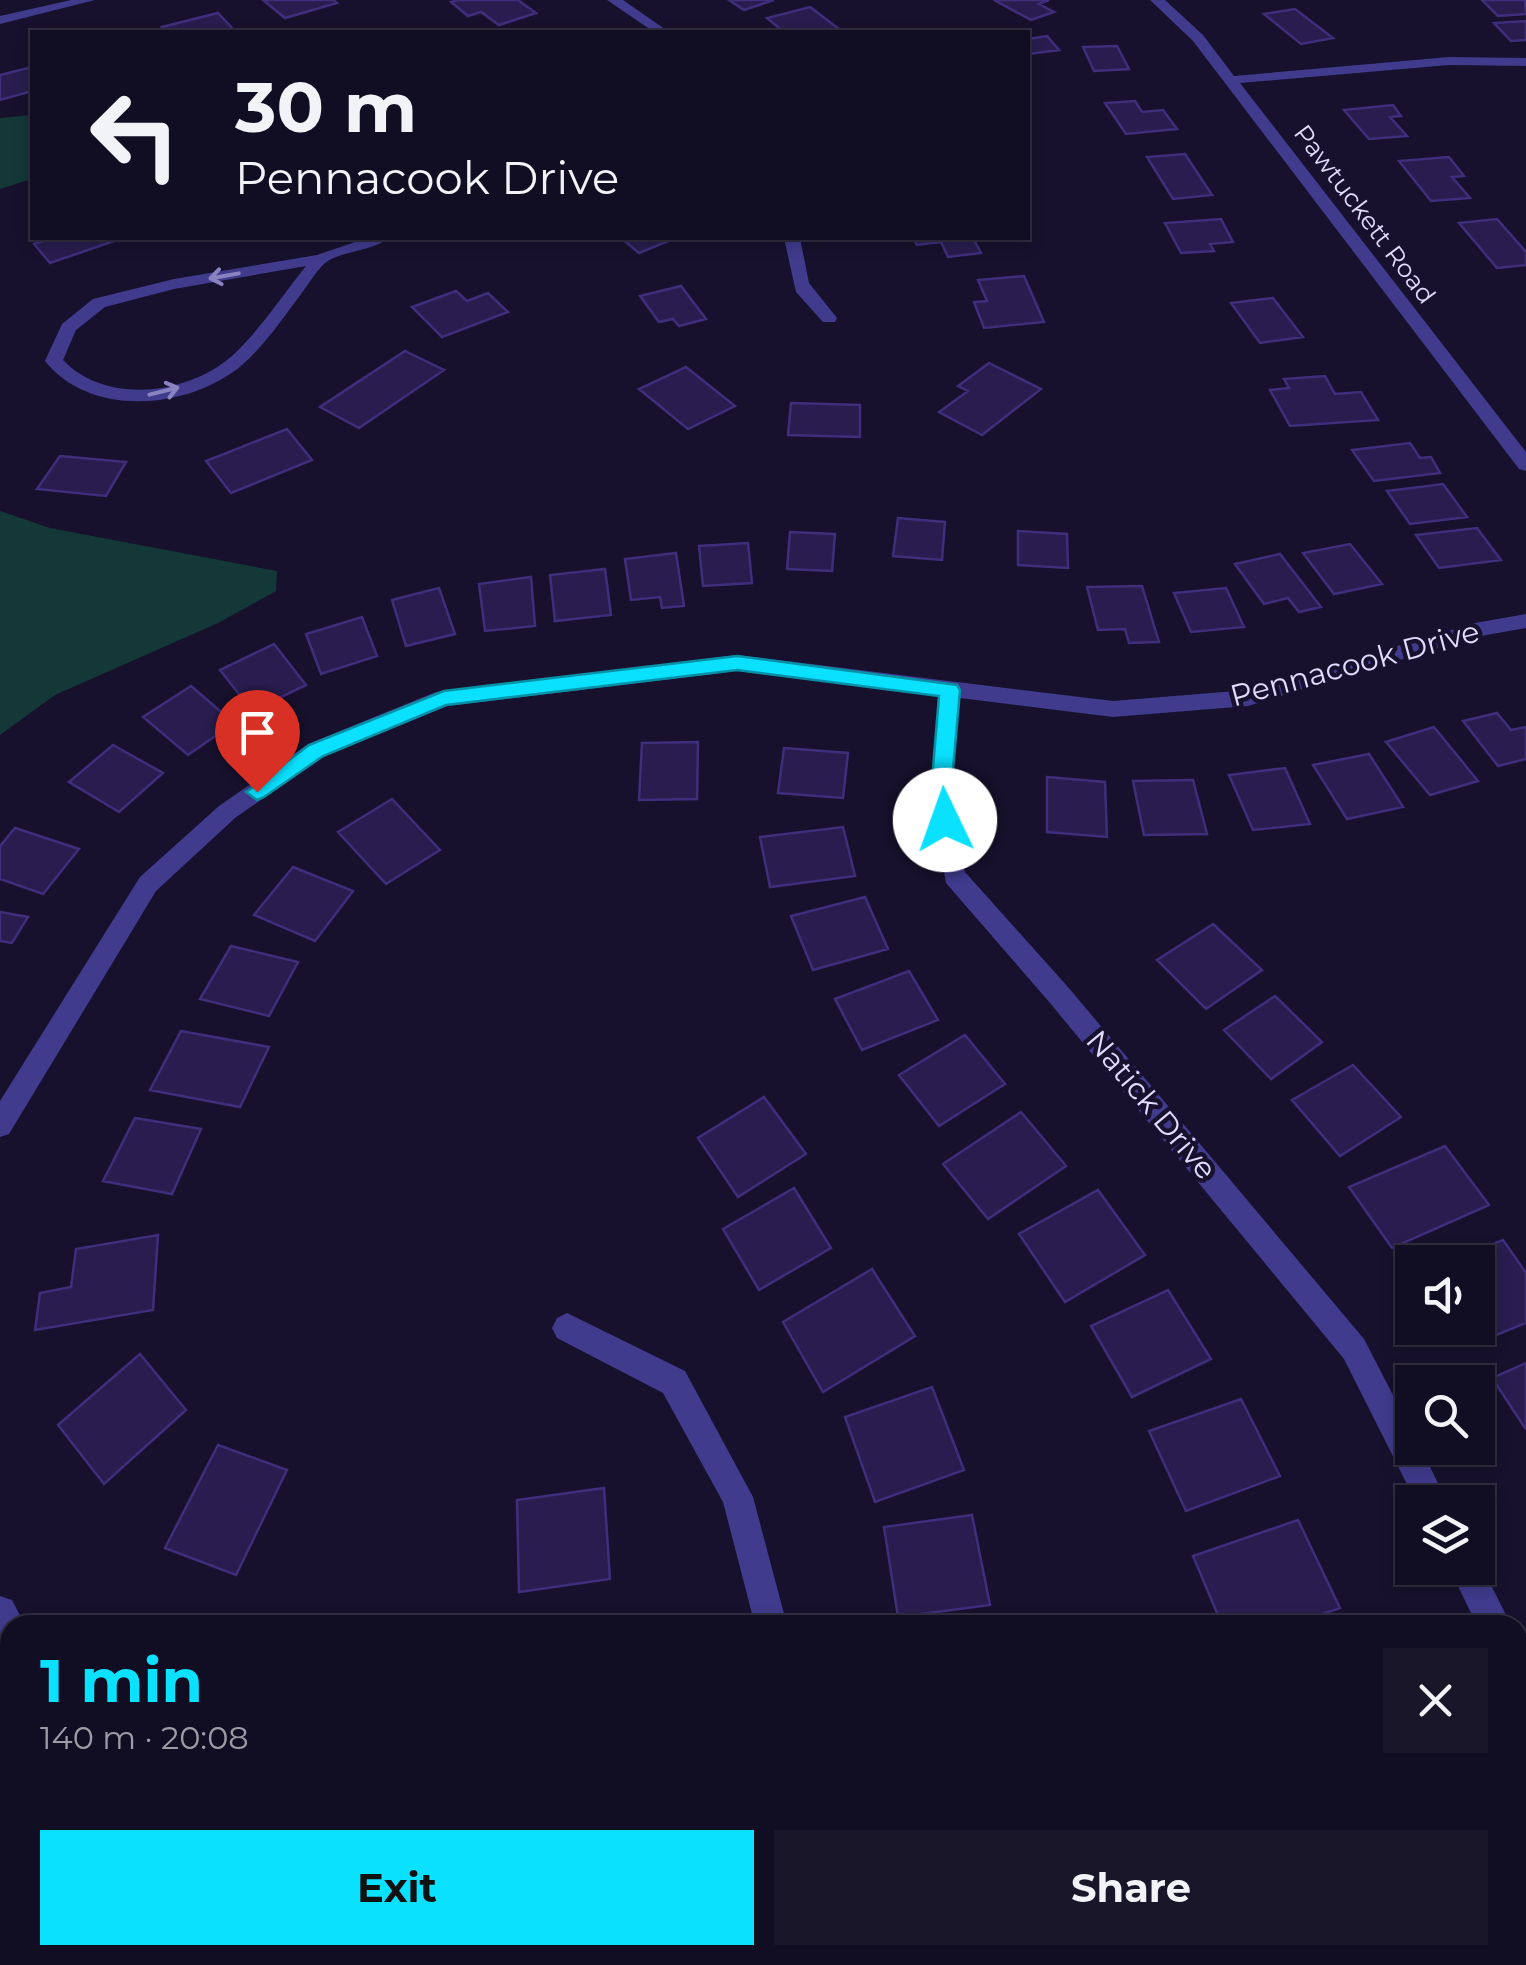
<!DOCTYPE html>
<html lang="en">
<head>
<meta charset="utf-8">
<style>
	body { margin:0; font-family:Montserrat,sans-serif; background:#1a162a; color:#f1f3f6; height:100vh; display:flex; flex-direction:column; font-size:38px; white-space:nowrap }
	* { box-sizing:border-box; margin:0 }
	p { font-size:32px; color:#9c9ca5 }
	.icon { flex:none; width:55px; height:55px; fill:none; stroke:currentColor; stroke-width:2; stroke-linecap:round; stroke-linejoin:round }
	.map { position:relative; flex:1; overflow:hidden }
	.details { position:absolute; left:0px; top:1615px; width:1528px; height:350px; display:flex; flex-direction:column; background:#110d22; border-radius:30px 30px 0 0; box-shadow:0 5px 15px #0003,0 0 0 2px #302d40 }
	.details>* { flex:none }
	.hud { position:absolute; left:30px; top:30px; width:1000px; height:210px; border-radius:0px; box-shadow:0 5px 15px #0003,0 0 0 2px #302d40; background:#110d22; color:#f1f3f6; overflow:hidden }
	.tools { position:absolute; left:1395px; top:1245px; display:grid; gap:20px }
	.tools a { display:grid; place-items:center; width:100px; height:100px; border-radius:0px; background:#110d22; box-shadow:0 5px 15px #0003,0 0 0 2px #302d40; font-size:50px }
	.pin { position:absolute; display:grid; place-items:center; width:85px; height:85px; color:#fff; margin:-102px -42px; border-radius:50% 50% 50% 0; rotate:-45deg; box-shadow:0 0 10px #0007 }
	.pin .icon { rotate:45deg }
	.me { position:absolute; width:110px; margin:-55px; rotate:357deg; stroke-linejoin:round; filter:drop-shadow(0 0 8px #0008) }
	.turn { display:flex; align-items:center; gap:35px; height:210px; padding:0 40px; font-size:45px }
	.turn .icon { width:130px; height:130px; stroke-width:2.5 }
	.turn b { display:block; font-size:70px; line-height:85px }
	.round { display:grid; place-items:center; flex:none; width:105px; height:105px; border-radius:0px; background:#1a162a }
	.head { display:flex; align-items:center; justify-content:space-between; height:170px; padding:0 40px }
	h1 { font-size:60px; font-weight:700; line-height:75px; color:#09e1ff }
	.primary-button { display:flex; gap:20px; margin-top:auto; padding:20px 40px }
	.primary-button a { flex:1; height:115px; border-radius:0px; background:#09e1ff; color:#111; font-size:40px; font-weight:700; line-height:115px; text-align:center }
	.primary-button a+a { background:#1a162a; color:#f1f3f6 }
	.map>svg:first-child { display:block }
</style>
</head>
<body>
<div class="map">
<svg width="1526" height="1965" viewBox="0 0 1526 1965">
	<rect width="100%" height="100%" fill="#17112d"/>
	<!-- green -->
	<path fill="#143737" d="M32,115V179L0,189V118Z
		M0,511L50,528L277,571L276,591L218,623L55,695L0,735Z"/>
	<!-- building -->
	<path fill="#281d4e" stroke="#3f2e7b" stroke-width="2.5" d="M263,0H333L337,3L285,18Z
		M458,0H518L536,13L499,25L481,12L468,16L451,2Z
		M729,0H774L744,10Z
		M994,0H1049L1039,4L1054,12L1031,20Z
		M1482,0H1525L1526,14L1498,16Z
		M810,7L843,32H784L767,18Z
		M1295,9L1333,38L1301,44L1264,14Z
		M218,13L232,28L213,32H167L162,27Z
		M1526,21V40L1511,41L1494,23Z
		M1047,36L1059,50L1028,54V39Z
		M1117,46L1129,69L1094,71L1083,47Z
		M32,67V91L0,100V75Z
		M1135,101L1142,112L1163,110L1177,129L1126,134L1105,103Z
		M1393,105L1401,116L1390,117L1407,136L1369,139L1344,110Z
		M1185,154L1212,195L1173,199L1147,157Z
		M1449,157L1464,176L1452,177L1470,198L1431,201L1399,161Z
		M1221,219L1233,242L1210,244L1214,251L1181,253L1165,223Z
		M1497,219L1526,252V265L1497,268L1459,223Z
		M53,238H123L50,263L34,244Z
		M621,238H668L671,240L639,253Z
		M913,238H973L981,253L948,257L941,242L917,245Z
		M1024,276L1044,322L984,328L974,302L987,301L978,280Z
		M681,286L706,319L679,326L673,319L659,322L640,296Z
		M456,291L467,301L488,293L508,312L442,337L412,307Z
		M1273,298L1303,337L1260,343L1231,303Z
		M405,351L444,370L359,428L320,407Z
		M989,363L1041,389L982,435L939,412L968,391L958,386Z
		M686,367L735,406L688,429L639,389Z
		M1325,376L1335,394L1361,392L1378,420L1290,426L1270,390L1289,388L1284,379Z
		M791,403L860,405V437L788,435Z
		M287,429L312,460L231,493L206,461Z
		M1410,443L1420,458L1431,457L1440,473L1374,481L1352,450Z
		M60,456L126,462L106,496L37,489Z
		M1443,484L1467,517L1410,524L1387,491Z
		M898,518L945,522L942,560L893,556Z
		M1477,528L1501,560L1439,568L1416,535Z
		M1018,531L1067,534L1068,568L1018,565Z
		M790,532L835,534L832,571L787,569Z
		M748,543L752,583L703,586L699,546Z
		M1350,544L1382,584L1334,594L1303,553Z
		M676,553L684,606L662,608L660,597L631,600L625,559Z
		M1280,554L1321,607L1299,612L1288,598L1264,604L1235,564Z
		M605,569L611,615L555,621L550,575Z
		M531,577L535,626L485,631L479,584Z
		M1142,586L1159,642L1129,643L1125,629L1098,630L1087,587Z
		M439,588L455,634L406,646L392,600Z
		M1226,588L1244,627L1191,632L1174,593Z
		M362,617L377,656L321,674L306,634Z
		M274,644L306,685L252,711L220,670Z
		M191,686L234,723L188,755L143,717Z
		M1497,713L1511,730L1526,727V759L1498,766L1463,721Z
		M1434,727L1478,781L1430,795L1386,742Z
		M698,742L697,799L639,800L642,743Z
		M113,745L163,773L119,812L69,782Z
		M784,748L848,753L843,798L778,793Z
		M1369,754L1403,807L1347,819L1313,765Z
		M1285,768L1310,824L1253,830L1229,775Z
		M1047,777L1105,782L1107,837L1047,832Z
		M1193,780L1207,834L1144,835L1133,781Z
		M392,799L440,850L386,884L338,832Z
		M843,827L855,876L770,887L760,837Z
		M15,828L79,849L43,894L0,879V846Z
		M293,867L353,891L315,941L254,915Z
		M865,897L888,949L813,970L791,916Z
		M0,912L28,917L12,943L0,941Z
		M1213,924L1262,970L1206,1009L1157,960Z
		M231,946L298,962L269,1016L200,999Z
		M909,971L938,1020L862,1050L835,999Z
		M1275,996L1322,1042L1271,1079L1224,1030Z
		M181,1031L269,1047L240,1107L150,1090Z
		M965,1035L1005,1084L939,1126L899,1075Z
		M1353,1065L1401,1117L1340,1156L1292,1100Z
		M764,1097L806,1154L738,1197L698,1138Z
		M1021,1112L1066,1166L988,1219L943,1164Z
		M135,1118L201,1129L172,1194L103,1181Z
		M1445,1146L1489,1205L1392,1248L1349,1187Z
		M794,1188L831,1248L759,1290L723,1229Z
		M1098,1190L1145,1255L1065,1302L1019,1234Z
		M158,1235L153,1310L35,1330L40,1293L71,1287L76,1249Z
		M1503,1240L1526,1273V1323L1479,1342L1469,1328H1478V1262H1448Z
		M872,1269L915,1336L823,1392L783,1322Z
		M1168,1290L1211,1359L1132,1397L1091,1326Z
		M140,1354L186,1410L104,1484L58,1425Z
		M1526,1363V1428H1525L1492,1378Z
		M932,1387L964,1470L875,1502L845,1417Z
		M1241,1399L1280,1476L1186,1511L1149,1431Z
		M218,1445L287,1470L236,1575L165,1548Z
		M604,1488L610,1579L519,1592L517,1500Z
		M972,1515L990,1605L898,1617L884,1527Z
		M1298,1520L1340,1608L1291,1625H1222L1193,1556Z
		M0,1878L10,1883V1955H48L43,1965H0Z
		M80,1955H165L181,1964L74,1965Z
		M926,1955H998L996,1965H950Z"/>
	<g fill="none" stroke-linecap="round" stroke-linejoin="round">
		<!-- minor -->
		<path fill="#403b8d" fill-rule="evenodd" d="M71,0H95L0,24V16Z
			M607,0H623L669,32H654Z
			M1150,0H1165L1203,35L1234,76L1449,57L1526,58V66L1449,65L1240,83L1526,452V471L1519,469L1193,41Z
			M367,238H389C372,252 342,250 325,263C316,271 308,285 301,294C283,318 265,345 242,365C189,410 90,418 45,361L62,324L93,299L174,279L317,255ZM306,266C282,296 260,330 232,356C187,395 106,405 63,360L76,330L105,307L174,289Z
			M784,238H800L809,283L837,318L835,322H823L796,292Z
			M1526,614V628L1475,637L1248,706L1113,717L960,698L952,791L965,872L1068,987L1364,1339L1412,1432V1448H1421L1447,1502H1416L1344,1359L1050,1003L946,883L930,791L939,696L737,671L447,706L324,756L235,818L156,891L9,1134L0,1137V1101L140,877L219,806L308,744L436,692L737,655L1113,701L1248,690L1475,623Z
			M567,1313L685,1371L753,1497L787,1625H755L723,1502L663,1393L557,1338L552,1328L557,1318Z
			M1478,1559L1511,1625H1477L1449,1568H1478Z
			M0,1596L12,1600L25,1625H10V1645L0,1641Z
			M1518,1652L1526,1656V1703L1518,1699Z
			M433,1955H472L476,1965H437Z
			M700,1955H737L733,1965H696Z"/>
	</g>
	<!-- one-way arrows -->
	<defs><path id="oneway-shaft" d="M-6 0H5M1.5-3L5.5 0L1.5 3" fill="none" stroke-width="1.6" stroke-linecap="round" stroke-linejoin="round" transform="scale(2.5)"/></defs>
	<g stroke="#8984c0">
		<use href="#oneway-shaft" transform="translate(224 276) rotate(170)"/>
		<use href="#oneway-shaft" transform="translate(164 391) rotate(-14)"/>
	</g>
	<!-- route -->
	<path fill="#09e1ff" stroke="#0692a6" stroke-width="2.5" d="M737,656L957,685L960,690L951,792L956,820L953,825H938L931,792L939,696L737,670L446,705L323,756L264,797L257,800L246,792L309,745L444,691Z"/>
	<g text-anchor="middle" stroke-width="9" stroke-linejoin="round" paint-order="stroke">
		<!-- far-street labels -->
		<g font-size="25" fill="#e2ddff" stroke="#17112d">
			<text transform="translate(1365 214) rotate(53)" y="9">Pawtuckett Road</text>
		</g>
		<!-- street labels -->
		<g font-size="30" fill="#e2ddff" stroke="#17112d">
			<text transform="translate(1355 664) rotate(-15)" y="10">Pennacook Drive</text>
			<text transform="translate(1151 1105) rotate(50)" y="10">Natick Drive</text>
		</g>
	</g>
</svg>
<div class="tools">
<a><svg class="icon" aria-label="sound" viewBox="0 0 24 24"><path d="M4 9h4l5-4v14l-5-4H4zM17 9q2 3 0 6"/></svg></a>
<a><svg class="icon" aria-label="search" viewBox="0 0 24 24"><circle cx="10" cy="10" r="6"/><path d="M15 15l6 6"/></svg></a>
<a><svg class="icon" aria-label="layers" viewBox="0 0 24 24"><path d="M12 4l9 5-9 5-9-5zM3 14l9 5 9-5"/></svg></a>
</div>
<div class="pin" style="left:257px;top:792px;background:#d93025"><svg class="icon" aria-label="arrive" viewBox="0 0 24 24"><path d="M6 21V4h12l-3 4 3 4H6"/></svg></div>
<svg class="me" style="left:945px;top:820px" viewBox="-20 -20 40 40"><circle r="19" fill="#fff"/><path d="M0-13L10 11 0 6-10 11z" fill="#09e1ff"/></svg>
<div class="hud">
<div class="turn"><svg class="icon" aria-label="left" viewBox="0 0 24 24"><path d="M17 20v-9H6M10 6l-5 5 5 5"/></svg><div><b>30 m</b>Pennacook Drive</div></div>
</div>
<section class="details">
<div class="head"><div><h1>1 min</h1><p>140 m · 20:08</p></div><a class="round"><svg class="icon" aria-label="close" viewBox="0 0 24 24"><path d="M6 6l12 12M18 6L6 18"/></svg></a></div>
<div class="primary-button"><a>Exit</a><a>Share</a></div>
</section>
</div>
</body>
</html>
